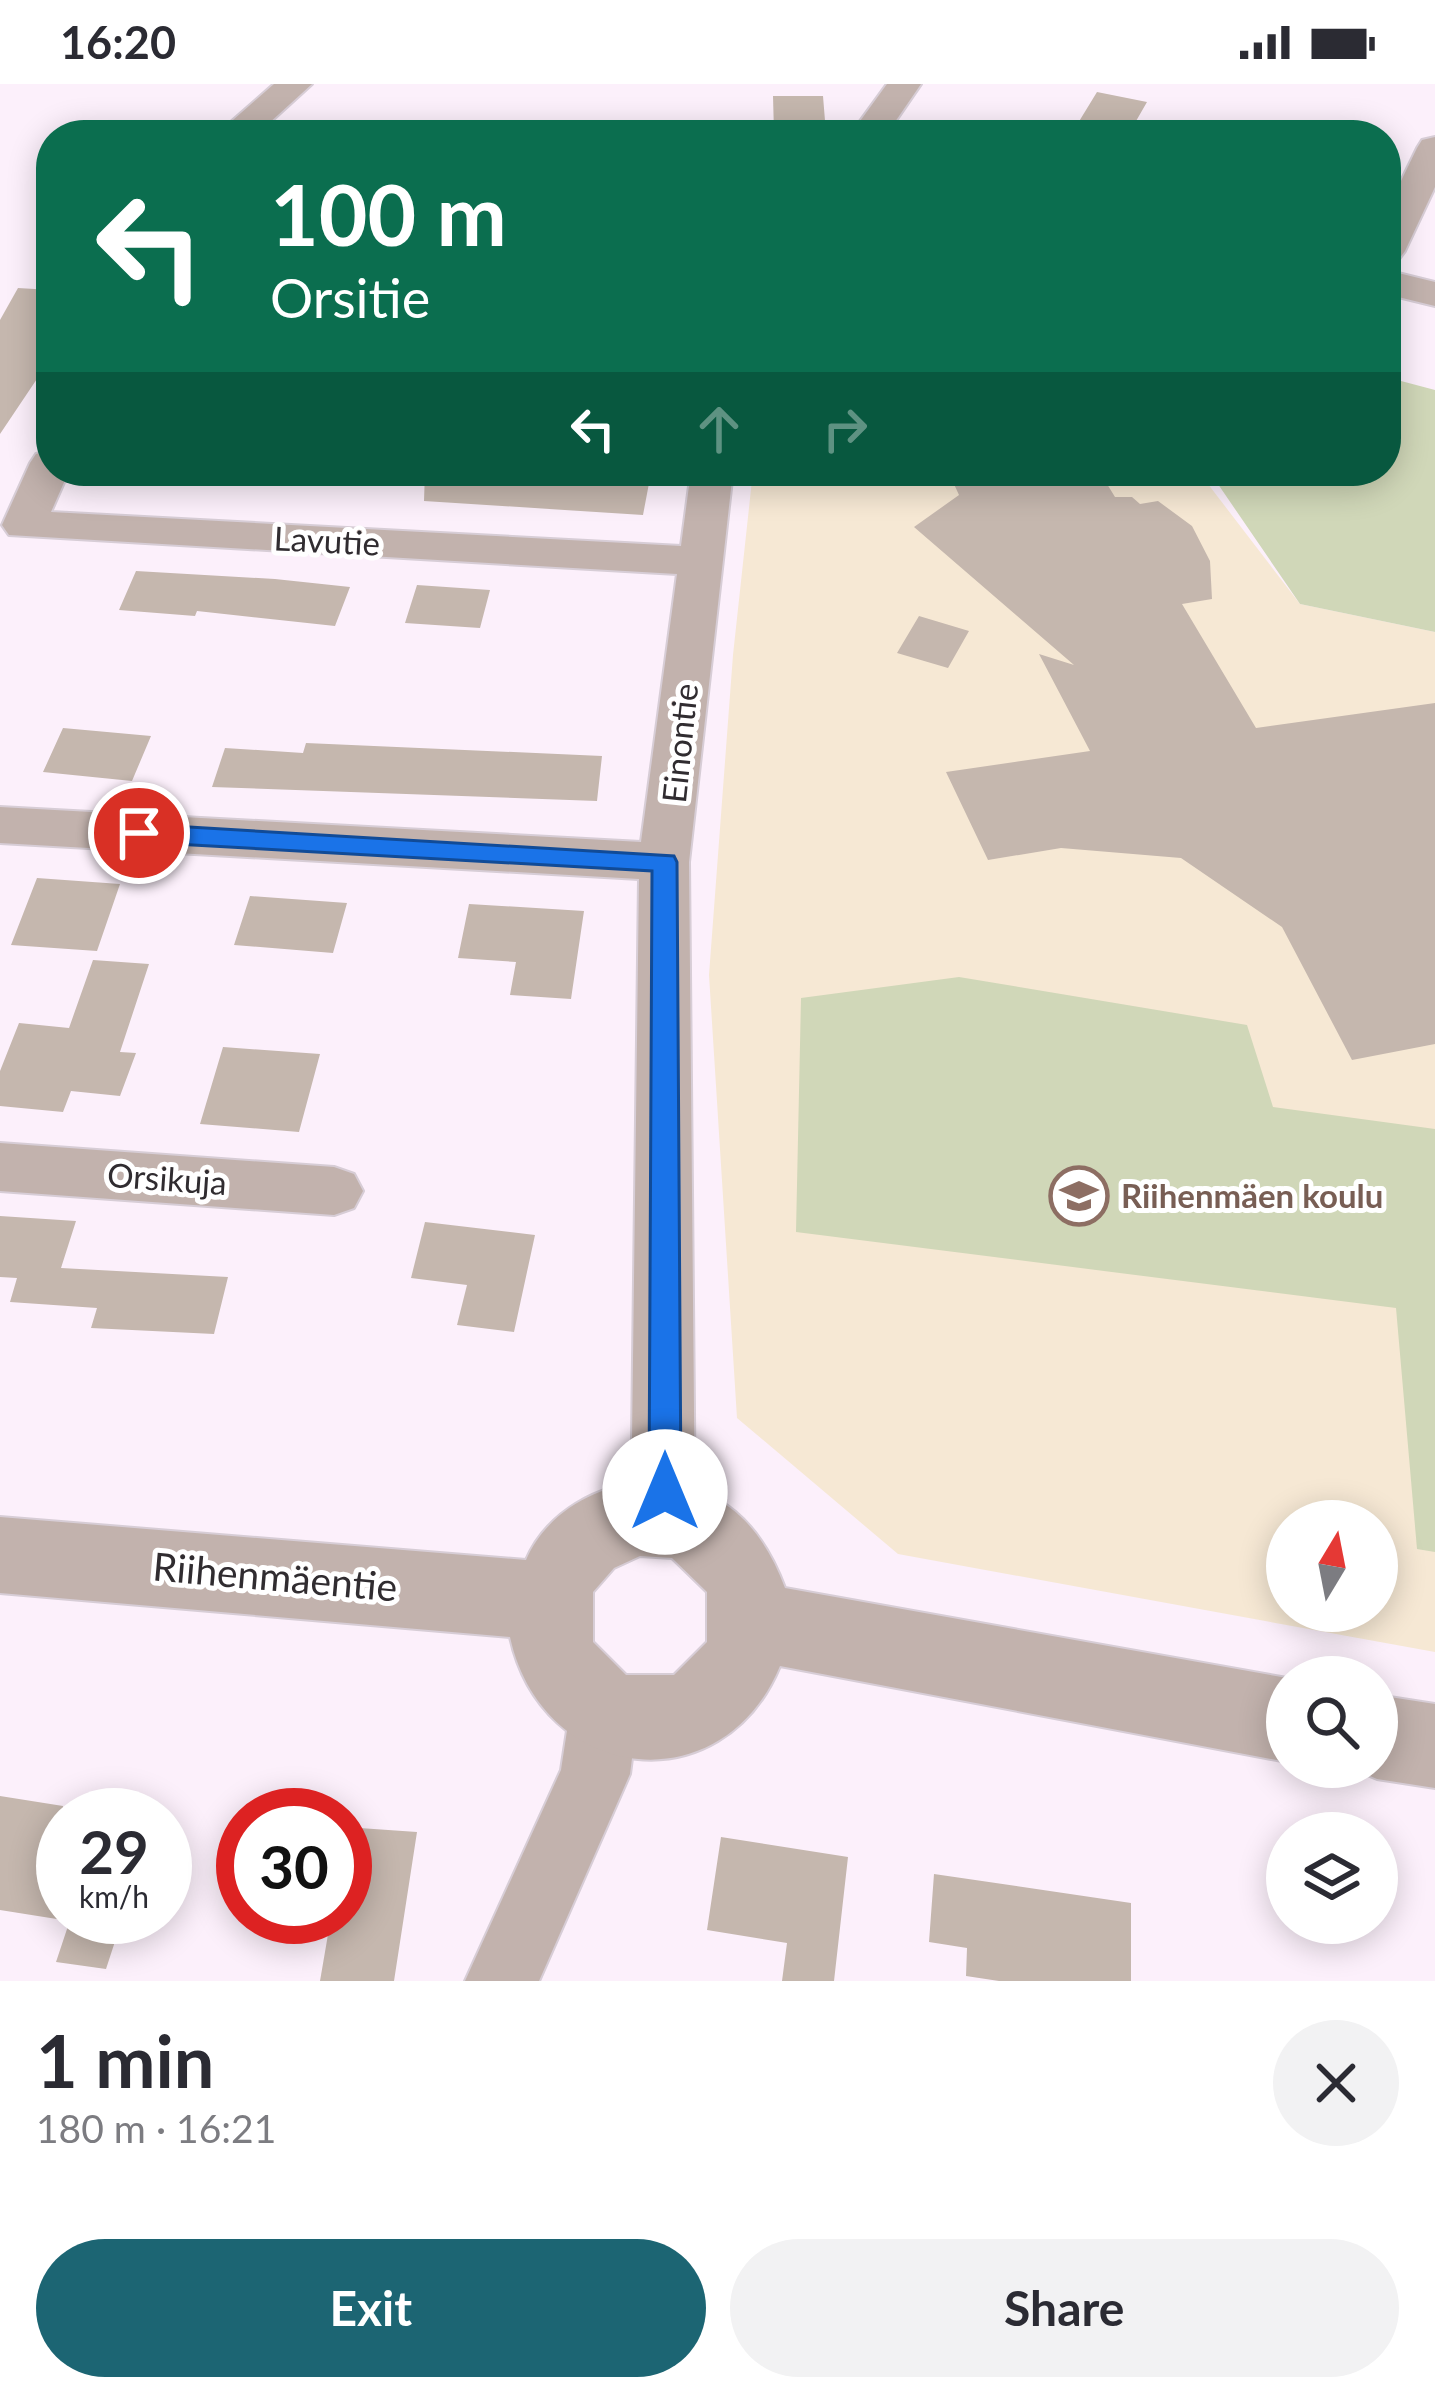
<!DOCTYPE html>
<html lang="en">
<head>
<meta charset="utf-8">
<style>
	body { margin:0; font-family:Lato,sans-serif; background:#f2f2f3; color:#2b2b33; height:100vh; display:flex; flex-direction:column; font-size:45px; white-space:nowrap }
	* { box-sizing:border-box; margin:0 }
	p { font-size:39px; color:#7c7c81 }
	.icon { flex:none; width:66px; height:66px; fill:none; stroke:currentColor; stroke-width:2; stroke-linecap:round; stroke-linejoin:round }
	.map { position:relative; height:1897px; overflow:hidden }
	.side { display:flex; flex-direction:column; background:#fff; flex:1 }
	.side>* { flex:none }
	.guide { position:absolute; left:36px; top:36px; width:1365px; height:366px; border-radius:48px; box-shadow:0 6px 30px #0003; background:#0b6e4f; color:#fff; overflow:hidden }
	.needle { width:78px; rotate:10deg }
	.controls { position:absolute; left:1266px; top:1416px; display:grid; gap:24px }
	.controls a { display:grid; place-items:center; width:132px; height:132px; border-radius:50%; background:#fff; box-shadow:0 6px 30px #0003; font-size:60px }
	.speed { position:absolute; left:36px; top:1704px; display:flex; gap:24px; font-size:60px; font-weight:700; text-align:center }
	.speed>* { display:grid; place-content:center; width:156px; height:156px; border-radius:50%; background:#fff; box-shadow:0 6px 30px #0003; line-height:1 }
	.speed small { font-size:30px; font-weight:400 }
	.speed .limit { border:18px solid #d22; background:#fff; color:#111 }
	.pin { position:absolute; display:grid; place-items:center; width:102px; height:102px; color:#fff; margin:-51px; border:6px solid #fff; border-radius:50%; box-shadow:0 3px 12px #0007 }
	.me { position:absolute; width:132px; margin:-66px; rotate:0deg; stroke-linejoin:round; filter:drop-shadow(0 0 9px #0008) }
	.turn { display:flex; align-items:center; gap:42px; height:252px; padding:0 36px; font-size:54px }
	.turn .icon { width:156px; height:156px; stroke-width:2.5 }
	.turn b { display:block; font-size:84px; line-height:102px }
	.lanes { display:flex; align-items:center; height:114px; padding:0 36px; background:#0003; justify-content:center; gap:60px; direction:ltr }
	.lanes .off { opacity:.35 }
	.round { display:grid; place-items:center; flex:none; width:126px; height:126px; border-radius:63px; background:#f2f2f3 }
	.head { display:flex; align-items:center; justify-content:space-between; height:204px; padding:0 36px }
	h1 { font-size:72px; font-weight:700; line-height:90px }
	.button { display:flex; gap:24px; margin-top:auto; padding:24px 36px }
	.button a { flex:1; height:138px; border-radius:72px; background:#1c6573; color:#fff; font-size:48px; font-weight:700; line-height:138px; text-align:center }
	.button a+a { background:#f2f2f3; color:#2b2b33 }
	.status { display:flex; justify-content:space-between; align-items:center; height:84px; padding:0 60px; background:#fff; direction:ltr }
	.status svg { height:33px; fill:currentColor }
	.map>svg:first-child { display:block }
</style>
</head>
<body>
<div class="status"><b>16:20</b><svg viewBox="0 0 49 12"><path d="M0 12V9h3v3zM5 12V6h3v6zM10 12V3h3v9zM15 12V0h3v12zM26 1h20v11H26zM47 4h2v5h-2z"/></svg></div>
<div class="map">
<svg width="1435" height="1897" viewBox="0 0 1435 1897">
	<rect width="100%" height="100%" fill="#fcf0fb"/>
	<!-- education -->
	<path fill="#f6e8d4" fill-rule="evenodd" d="M753,387H1198L1300,520L1435,548V1568L898,1470L737,1334L709,891L733,571ZM1287,1437H1377V1527H1287Z"/>
	<!-- green -->
	<path fill="#d0d7b8" d="M1386,293L1435,306V548L1300,520L1209,387H1386Z
		M959,893L1247,941L1273,1023L1435,1045V1468L1417,1465L1396,1224L796,1148L801,914Z"/>
	<!-- building -->
	<path fill="#c5b7ae" d="M1097,8L1147,18L1128,51L1075,44Z
		M773,12H823L826,49H774Z
		M18,204L51,206V274L0,350V236Z
		M425,387H541L650,394L643,431L424,417Z
		M948,387H1099L1115,413H1132L1140,420L1158,417L1192,442L1210,477L1212,515L1182,520L1256,644L1435,619V960L1352,976L1282,843L1181,774L1061,764L988,776L946,688L1090,667L1039,570L1074,581L914,443L959,411Z
		M136,487L275,495L350,503L335,542L197,527L195,532L119,526Z
		M417,501L490,506L480,544L405,539Z
		M919,532L969,547L948,584L897,569Z
		M63,644L151,652L132,697L43,688Z
		M306,659L602,672L597,717L212,703L225,664L303,669Z
		M37,794L120,800L97,867L11,861Z
		M250,812L347,819L333,869L234,861Z
		M469,820L584,827L571,915L510,911L516,878L458,874Z
		M93,876L149,880L120,968L136,969L120,1012L71,1007L63,1028L0,1022V987L19,939L69,944Z
		M223,963L320,970L299,1048L200,1040Z
		M0,1132L76,1137L61,1184L228,1193L214,1250L91,1244L97,1224L10,1218L17,1194L0,1193Z
		M425,1138L535,1151L514,1248L457,1241L467,1201L411,1194Z
		M0,1712L63,1722V1836L0,1826Z
		M345,1743L417,1748L394,1897H320L331,1833H345Z
		M721,1753L848,1773L834,1897H782L787,1859L707,1846Z
		M934,1790L1131,1819V1897H999L966,1892L967,1864L929,1858Z
		M71,1833H123L106,1885L56,1878Z"/>
	<g fill="none" stroke-linecap="round" stroke-linejoin="round">
		<defs>
			<path id="minor" d="M274,0H312L256,51H216Z
				M887,0H921L886,51H850Z
				M1435,53V103L1405,167L1399,175L1386,178V128L1417,64L1422,56Z
				M1386,186L1435,198V222L1386,210Z
				M51,366V387H69L51,428L681,462L691,387H733L689,778L695,1436L686,1457L663,1466L640,1457L631,1436L639,795L0,759V723L641,758L677,490L9,451L2,441L30,379L36,370Z
				M0,1059L334,1083L354,1090L363,1107L354,1124L334,1131L0,1107Z
				M604,1593L628,1603L638,1627L630,1690L539,1897H465L561,1686L570,1627L580,1603Z"/>
			<path id="tertiary" d="M650,1397C722,1401 761,1440 785,1504L1287,1594V1678L780,1582C722,1722 542,1699 510,1553L0,1509V1433L526,1476C547,1428 597,1400 650,1397ZM640,1472L672,1474L707,1508V1558L674,1591H626L593,1558V1508L614,1484Z
				M1377,1611L1435,1620V1704L1377,1695L1349,1683H1377Z"/>
		</defs>
		<!-- minor casing -->
		<use href="#minor" stroke="#d7cdd6" stroke-width="4"/>
		<!-- tertiary casing -->
		<use href="#tertiary" stroke="#d7cdd6" stroke-width="4"/>
		<!-- minor -->
		<use href="#minor" fill="#c2b2ad" fill-rule="evenodd"/>
		<!-- tertiary -->
		<use href="#tertiary" fill="#c2b2ad" fill-rule="evenodd"/>
	</g>
	<!-- route -->
	<path fill="#1a73e8" stroke="#114b97" stroke-width="3" d="M139,740L674,772L677,778L681,1408L676,1419L665,1424L653,1419L649,1408L652,787L139,758L126,749Z"/>
	<!-- icons -->
	<defs>
		<symbol id="school-ring" viewBox="-11 -11 22 22"><circle r="9.5" fill="#fff" stroke="#8d6e63" stroke-width="1.5"/><path d="M0-5L7-2L0 1L-7-2ZM-4 1L0 2.5L4 1V4Q0 6-4 4Z" fill="#8d6e63"/></symbol>
	</defs>
	<g fill-rule="evenodd">
		<use href="#school-ring" x="1046" y="1079" width="66" height="66"/>
	</g>
	<g text-anchor="middle" stroke-width="10" stroke-linejoin="round" paint-order="stroke">
		<!-- street labels -->
		<g font-size="33" fill="#302c30" stroke="#fff">
			<text transform="translate(327 457) rotate(3)" y="12">Lavutie</text>
			<text transform="translate(680 659) rotate(-84)" y="12">Einontie</text>
			<text transform="translate(167 1095) rotate(4)" y="12">Orsikuja</text>
		</g>
		<!-- education labels -->
		<g font-size="33" font-weight="bold" fill="#785e54" stroke="#fff" text-anchor="start">
			<text x="1121" y="1124">Riihenmäen koulu</text>
		</g>
		<!-- near-street labels -->
		<g font-size="39" fill="#302c30" stroke="#fff">
			<text transform="translate(275 1493) rotate(5)" y="14">Riihenmäentie</text>
		</g>
	</g>
</svg>
<div class="controls">
<a><svg class="needle" viewBox="-14 -14 28 28"><path d="M0-13l5 13h-10z" fill="#e53935"/><path d="M0 13l5-13h-10z" fill="#7c7c81"/></svg></a>
<a><svg class="icon" aria-label="search" viewBox="0 0 24 24"><circle cx="10" cy="10" r="6"/><path d="M15 15l6 6"/></svg></a>
<a><svg class="icon" aria-label="layers" viewBox="0 0 24 24"><path d="M12 4l9 5-9 5-9-5zM3 14l9 5 9-5"/></svg></a>
</div>
<div class="speed"><div>29<small>km/h</small></div><div class="limit">30</div></div>
<div class="pin" style="left:139px;top:749px;background:#d93025"><svg class="icon" aria-label="arrive" viewBox="0 0 24 24"><path d="M6 21V4h12l-3 4 3 4H6"/></svg></div>
<svg class="me" style="left:665px;top:1408px" viewBox="-20 -20 40 40"><circle r="19" fill="#fff"/><path d="M0-13L10 11 0 6-10 11z" fill="#1a73e8"/></svg>
<div class="guide">
<div class="turn"><svg class="icon" aria-label="left" viewBox="0 0 24 24"><path d="M17 20v-9H6M10 6l-5 5 5 5"/></svg><div><b>100 m</b>Orsitie</div></div>
<div class="lanes"><svg class="icon" aria-label="left" viewBox="0 0 24 24"><path d="M17 20v-9H6M10 6l-5 5 5 5"/></svg><svg class="icon off" aria-label="ahead" viewBox="0 0 24 24"><path d="M12 20V5M6 11l6-6 6 6"/></svg><svg class="icon off" aria-label="right" viewBox="0 0 24 24"><path d="M7 20v-9h11M14 6l5 5-5 5"/></svg></div>
</div>
</div>
<section class="side">
<div class="head"><div><h1>1 min</h1><p>180 m · 16:21</p></div><a class="round"><svg class="icon" aria-label="close" viewBox="0 0 24 24"><path d="M6 6l12 12M18 6L6 18"/></svg></a></div>
<div class="button"><a>Exit</a><a>Share</a></div>
</section>
</body>
</html>
